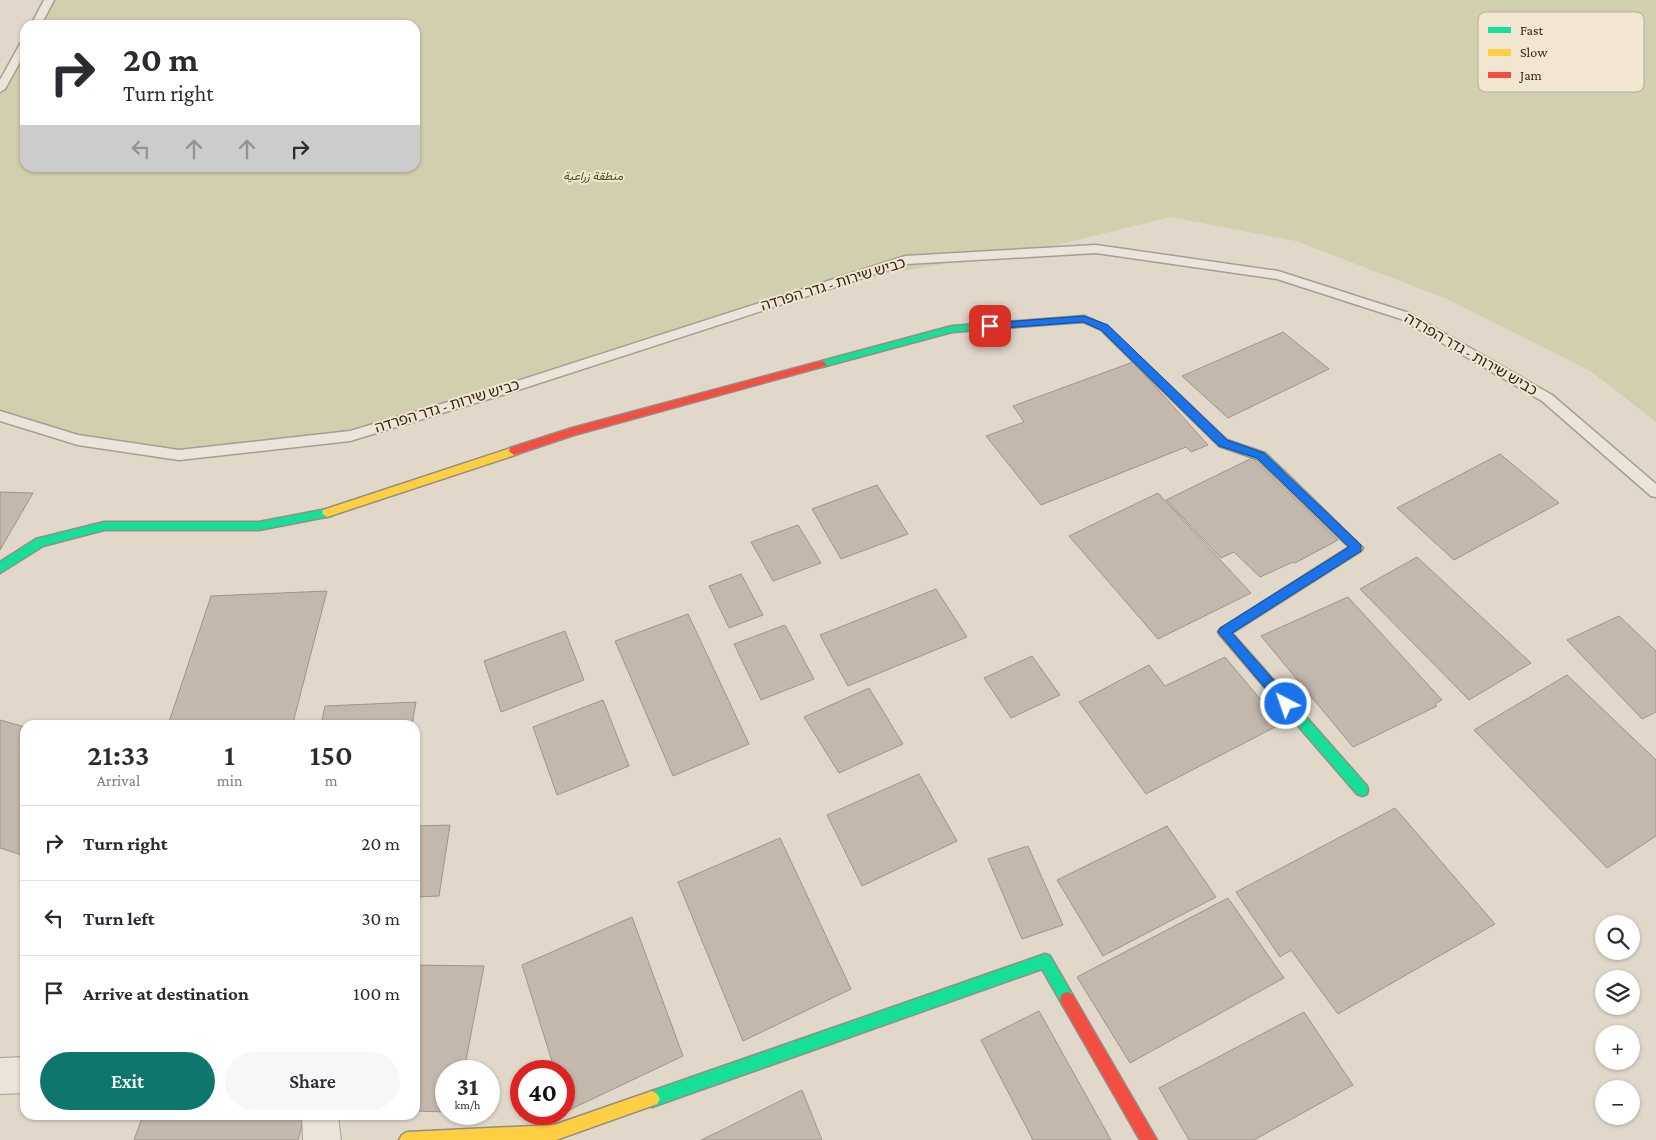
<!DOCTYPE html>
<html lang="en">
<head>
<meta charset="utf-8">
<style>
	body { margin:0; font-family:"Crimson Pro",Vazirmatn,"Noto Sans Hebrew",serif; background:#f7f7f7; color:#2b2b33; height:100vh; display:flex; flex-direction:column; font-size:19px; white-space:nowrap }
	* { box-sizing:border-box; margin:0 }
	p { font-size:16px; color:#7c7c81 }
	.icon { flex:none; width:28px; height:28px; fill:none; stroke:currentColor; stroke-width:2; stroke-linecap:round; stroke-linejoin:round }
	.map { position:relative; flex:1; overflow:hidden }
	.sheet { position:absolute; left:20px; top:720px; width:400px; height:400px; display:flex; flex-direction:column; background:#fff; border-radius:15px; box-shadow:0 1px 4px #0004 }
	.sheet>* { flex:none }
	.top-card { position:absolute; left:20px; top:20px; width:400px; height:152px; border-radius:15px; box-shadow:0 1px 4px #0004; background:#fff; color:#2b2b33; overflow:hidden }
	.controls { position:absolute; left:1595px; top:915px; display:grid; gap:10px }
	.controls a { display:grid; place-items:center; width:45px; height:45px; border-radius:50%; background:#fff; box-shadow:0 1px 4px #0004; font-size:25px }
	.speed { position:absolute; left:435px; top:1060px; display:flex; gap:10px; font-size:25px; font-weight:700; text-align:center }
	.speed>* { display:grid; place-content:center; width:65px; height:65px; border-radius:50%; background:#fff; box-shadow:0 1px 4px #0004; line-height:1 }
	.speed small { font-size:12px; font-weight:400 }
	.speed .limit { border:8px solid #d22; background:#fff; color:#111 }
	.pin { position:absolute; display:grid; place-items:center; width:42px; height:42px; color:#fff; margin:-21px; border-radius:10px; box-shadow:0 2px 8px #0006 }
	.me { position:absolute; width:55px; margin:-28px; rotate:319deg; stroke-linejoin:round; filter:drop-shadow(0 0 4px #0008) }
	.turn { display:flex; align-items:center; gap:18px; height:105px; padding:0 20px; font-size:22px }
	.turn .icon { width:65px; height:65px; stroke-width:2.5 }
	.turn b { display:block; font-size:35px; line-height:42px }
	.lanes { display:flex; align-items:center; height:48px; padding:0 20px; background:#0003; justify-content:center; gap:25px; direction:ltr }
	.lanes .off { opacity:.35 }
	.eta { display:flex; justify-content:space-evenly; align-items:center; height:85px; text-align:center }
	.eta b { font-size:30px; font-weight:600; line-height:35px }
	.button { display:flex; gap:10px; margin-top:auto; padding:10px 20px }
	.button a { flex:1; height:58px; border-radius:30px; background:#0f766e; color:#fff; font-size:20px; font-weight:600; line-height:58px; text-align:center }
	.button a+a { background:#f7f7f7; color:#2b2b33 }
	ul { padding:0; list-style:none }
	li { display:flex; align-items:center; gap:15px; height:75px; padding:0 20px; border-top:1px solid #e1e1e2 }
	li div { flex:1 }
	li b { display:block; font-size:19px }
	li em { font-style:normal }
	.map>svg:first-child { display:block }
</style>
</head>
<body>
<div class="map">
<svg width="1656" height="1140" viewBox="0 0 1656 1140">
	<rect width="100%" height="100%" fill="#e1d8ca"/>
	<!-- green -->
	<path fill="#d1cfad" d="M48,0H1656V422L1592,372L1447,299L1296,241L1170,217L1052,246L1057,251L1002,254L841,281L350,436L179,455L78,440L0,416V87L25,41V168H415V25H34Z"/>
	<!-- building -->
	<path fill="#c4b7ab" stroke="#a0948a" d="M1283,332L1329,369L1228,418L1182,376Z
		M1133,362L1208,445L1191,452L1186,447L1041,505L986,436L1024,422L1013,406Z
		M1500,454L1559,503L1454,560L1397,508Z
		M1252,458L1338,540L1295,563L1293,562L1260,577L1234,552L1221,558L1166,500Z
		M877,485L908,534L841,559L812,509Z
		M0,492L33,493L0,550Z
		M1158,493L1251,593L1158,639L1069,536Z
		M798,525L821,563L773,581L751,542Z
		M1417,557L1531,663L1469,700L1360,589Z
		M741,574L763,615L729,628L709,586Z
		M936,589L967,637L848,686L820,635Z
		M327,591L293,723L168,725L211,596Z
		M1348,597L1442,700L1435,704L1437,706L1353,747L1261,636Z
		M688,614L749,744L673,776L615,641Z
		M1619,616L1656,651V712L1642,719L1567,640Z
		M785,625L814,679L761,700L734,644Z
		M565,631L584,680L501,712L484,661Z
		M1032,656L1060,695L1011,718L984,678Z
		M1225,657L1281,724L1146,794L1079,702L1149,665L1165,686Z
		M1567,675L1656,760V836L1607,868L1474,730Z
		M869,688L903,744L839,773L804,717Z
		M603,700L629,766L557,795L533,727Z
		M416,702L412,725H321L325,706Z
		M0,720L25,727V856L0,848Z
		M919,774L957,841L862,886L827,815Z
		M1395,808L1495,924L1338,1014L1291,950L1280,957L1236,892Z
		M450,825L439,896L415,897V826Z
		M1167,826L1216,897L1103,956L1057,880Z
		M780,838L851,989L743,1041L678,882Z
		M1028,846L1063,925L1022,939L988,859Z
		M1228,898L1284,978L1130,1063L1077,977Z
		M632,917L683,1056L567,1111L564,1100V1071H555L522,965Z
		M415,965L484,966L464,1071H446V1112L415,1111Z
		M1039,1011L1111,1140H1033L981,1040Z
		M1304,1012L1353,1085L1254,1140H1189L1159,1088Z
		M802,1090L822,1140H701L722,1130Z
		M143,1115H305L298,1140H134Z"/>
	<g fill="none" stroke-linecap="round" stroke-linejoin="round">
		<defs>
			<path id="lane" d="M44,0H54L41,25H31Z
				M25,41V53L5,89L0,92V80L20,44Z
				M1096,245L1278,271L1409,313L1552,395L1656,484V497L1651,496L1542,401L1401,319L1277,279L1096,253L906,264L512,392L350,441L179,460L78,445L0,421V411L78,435L179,450L350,431L502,386L905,256Z"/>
			<path id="street" d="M25,1057V1093L0,1094V1058Z
				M302,1115H338L341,1140H303Z"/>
			<path id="fast" d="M1084,316L1107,326L1227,440L1265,453L1284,471L1285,474L1284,477H1276L1257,459L1219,446L1101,330L1083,322L952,332L822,367L817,364L822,361L952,326Z
				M327,509L332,513L331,516L259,530H104L43,546L0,573V562L36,539L104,522H259Z
				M1259,667L1263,668L1367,786L1368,790L1367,794L1362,796L1357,794L1255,676L1253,672L1255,668Z
				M1045,954L1050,956L1072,994L1074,999L1072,1004L1067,1006L1062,1004L1042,969L652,1107L647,1104L644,1099L647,1094L652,1091Z"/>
			<path id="slow" d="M514,447L518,448L519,451L518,454L327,517L322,513L323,510Z
				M1280,470L1284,471L1363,548L1361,551L1232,633L1263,668L1265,672L1263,676L1259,677L1255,676L1220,635L1218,632L1220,629L1349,547L1276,477L1275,474L1276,471Z
				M652,1091L657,1094L660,1099L657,1104L556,1140H399L402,1135L407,1132L554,1125Z"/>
			<path id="jam" d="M822,361L827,364L825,366L574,435L514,455L509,451L510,448L572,428Z
				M1067,992L1072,994L1157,1140H1140L1062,1004L1060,999L1062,994Z"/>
		</defs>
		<!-- lane casing -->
		<use href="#lane" stroke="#a69e94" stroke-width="3"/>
		<!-- street casing -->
		<use href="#street" stroke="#a69e94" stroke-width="2"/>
		<!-- fast casing -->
		<use href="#fast" stroke="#958d84" stroke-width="3"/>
		<!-- slow casing -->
		<use href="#slow" stroke="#958d84" stroke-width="3"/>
		<!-- jam casing -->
		<use href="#jam" stroke="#958d84" stroke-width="3"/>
		<!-- lane -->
		<use href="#lane" fill="#eae4db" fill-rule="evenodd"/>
		<!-- street -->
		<use href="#street" fill="#eae4db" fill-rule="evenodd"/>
		<!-- fast -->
		<use href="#fast" fill="#16e098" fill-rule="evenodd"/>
		<!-- slow -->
		<use href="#slow" fill="#ffcf43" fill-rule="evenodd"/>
		<!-- jam -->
		<use href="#jam" fill="#f24e42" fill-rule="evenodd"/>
	</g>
	<!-- route -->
	<path fill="#1a73e8" stroke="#114b97" d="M1084,316L1108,325L1227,440L1264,453L1361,545V551L1232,633L1291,700L1293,704L1291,708H1282L1218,632L1220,628L1349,547L1257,458L1219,446L1101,330L1083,322L990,329L985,326L990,323Z"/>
	<g text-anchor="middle" stroke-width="4" stroke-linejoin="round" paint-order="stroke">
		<!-- far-park labels -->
		<g font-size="12" font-style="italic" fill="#464e25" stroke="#f2e6d0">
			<text x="593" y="180">منطقة زراعية</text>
		</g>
		<!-- street labels -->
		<g font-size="15" fill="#33261d" stroke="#f2e6d0">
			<text transform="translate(833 284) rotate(-17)" y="5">כביש שירות - גדר הפרדה</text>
			<text transform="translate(1471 354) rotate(30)" y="5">כביש שירות - גדר הפרדה</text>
			<text transform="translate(447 406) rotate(-17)" y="5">כביש שירות - גדר הפרדה</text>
		</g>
	</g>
	<!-- legend -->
	<rect x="1478" y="12" width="166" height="80" rx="8" fill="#f2e6d0" stroke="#b9ac9a" stroke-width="1"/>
	<rect x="1488" y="27" width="23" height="6" fill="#16e098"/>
	<rect x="1488" y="49" width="23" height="7" fill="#ffcf43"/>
	<rect x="1488" y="72" width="23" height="6" fill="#f24e42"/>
	<g font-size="14" fill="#33261d">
		<text x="1520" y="35">Fast</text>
		<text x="1520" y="57">Slow</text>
		<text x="1520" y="80">Jam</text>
	</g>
</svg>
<div class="controls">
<a><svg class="icon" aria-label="search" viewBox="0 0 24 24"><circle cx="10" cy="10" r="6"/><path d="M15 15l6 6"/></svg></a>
<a><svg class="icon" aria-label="layers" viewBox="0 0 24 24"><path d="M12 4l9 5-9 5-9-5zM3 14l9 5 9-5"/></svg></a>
<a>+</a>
<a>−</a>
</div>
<div class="speed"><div>31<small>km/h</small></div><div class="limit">40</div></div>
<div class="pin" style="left:990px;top:326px;background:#d93025"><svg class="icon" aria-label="arrive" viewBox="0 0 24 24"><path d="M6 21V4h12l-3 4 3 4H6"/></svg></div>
<svg class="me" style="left:1286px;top:704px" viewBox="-20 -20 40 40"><circle r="17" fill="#1a73e8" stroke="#fff" stroke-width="3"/><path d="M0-11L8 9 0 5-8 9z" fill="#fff"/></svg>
<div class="top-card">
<div class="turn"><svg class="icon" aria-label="right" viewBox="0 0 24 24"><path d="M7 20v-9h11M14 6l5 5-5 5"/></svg><div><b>20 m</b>Turn right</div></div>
<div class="lanes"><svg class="icon off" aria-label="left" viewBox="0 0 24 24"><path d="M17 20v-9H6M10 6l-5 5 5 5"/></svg><svg class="icon off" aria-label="ahead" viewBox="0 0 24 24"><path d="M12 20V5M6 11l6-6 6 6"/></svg><svg class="icon off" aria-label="ahead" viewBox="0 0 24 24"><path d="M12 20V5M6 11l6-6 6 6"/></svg><svg class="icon" aria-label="right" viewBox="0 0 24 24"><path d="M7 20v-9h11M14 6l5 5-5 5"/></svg></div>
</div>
<section class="sheet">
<div class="eta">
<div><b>21:33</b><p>Arrival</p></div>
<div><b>1</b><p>min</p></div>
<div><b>150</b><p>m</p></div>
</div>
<ul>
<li><svg class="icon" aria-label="right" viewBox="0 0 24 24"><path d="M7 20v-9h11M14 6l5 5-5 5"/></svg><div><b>Turn right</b></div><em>20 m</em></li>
<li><svg class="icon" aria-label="left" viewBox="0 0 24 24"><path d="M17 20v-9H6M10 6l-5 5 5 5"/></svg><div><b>Turn left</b></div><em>30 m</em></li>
<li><svg class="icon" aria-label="arrive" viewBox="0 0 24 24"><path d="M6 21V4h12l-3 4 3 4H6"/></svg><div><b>Arrive at destination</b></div><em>100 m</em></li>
</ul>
<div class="button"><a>Exit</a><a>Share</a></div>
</section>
</div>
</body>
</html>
